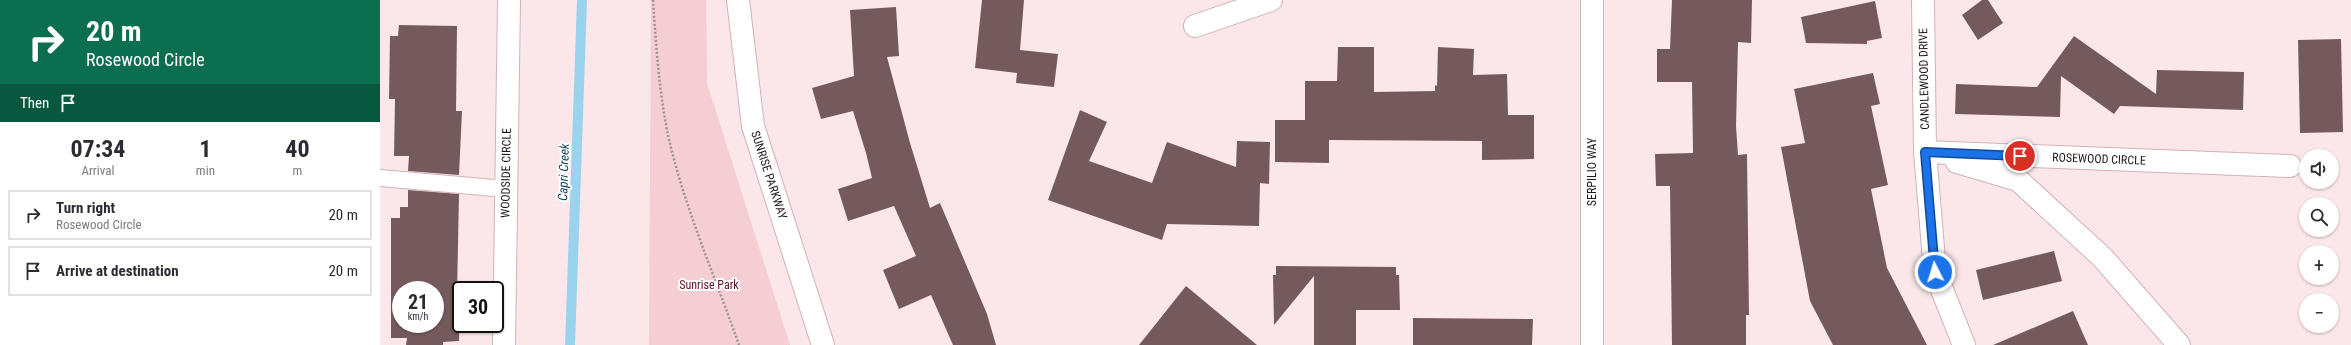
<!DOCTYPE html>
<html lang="en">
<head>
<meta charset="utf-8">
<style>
	body { margin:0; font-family:"Roboto Condensed",sans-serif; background:#f7f7f7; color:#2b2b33; height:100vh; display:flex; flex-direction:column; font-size:15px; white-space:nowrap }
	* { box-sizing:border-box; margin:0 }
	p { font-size:13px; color:#7c7c81 }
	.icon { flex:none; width:22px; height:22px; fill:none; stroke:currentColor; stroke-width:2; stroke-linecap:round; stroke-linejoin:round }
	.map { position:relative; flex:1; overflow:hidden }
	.sheet { display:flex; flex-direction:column; background:#fff; width:380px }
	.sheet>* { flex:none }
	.hud { background:#0b6e4f; color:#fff; overflow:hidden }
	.fabs { position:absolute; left:1919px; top:149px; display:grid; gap:8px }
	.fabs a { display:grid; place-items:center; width:40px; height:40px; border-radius:50%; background:#fff; box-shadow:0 1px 3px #0004; font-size:20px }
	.speed { position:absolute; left:12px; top:281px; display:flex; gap:8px; font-size:20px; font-weight:700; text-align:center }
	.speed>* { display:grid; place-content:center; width:52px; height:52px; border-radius:50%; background:#fff; box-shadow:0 1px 3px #0004; line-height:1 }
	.speed small { font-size:10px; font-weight:400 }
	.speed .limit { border:2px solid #111; border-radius:6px; background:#fff; color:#111 }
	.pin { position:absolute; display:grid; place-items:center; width:34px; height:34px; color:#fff; margin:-17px; border:2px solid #fff; border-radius:50%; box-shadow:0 1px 4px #0007 }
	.me { position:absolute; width:44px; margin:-22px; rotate:355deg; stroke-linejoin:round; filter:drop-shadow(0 0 3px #0008) }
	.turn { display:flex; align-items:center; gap:14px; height:84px; padding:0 20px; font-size:18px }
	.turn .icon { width:52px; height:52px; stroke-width:2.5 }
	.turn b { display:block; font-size:28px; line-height:34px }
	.then { display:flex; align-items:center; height:38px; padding:0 20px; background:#0003; gap:8px; font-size:15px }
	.eta { display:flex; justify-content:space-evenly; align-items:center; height:68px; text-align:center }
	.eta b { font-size:24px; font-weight:700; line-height:28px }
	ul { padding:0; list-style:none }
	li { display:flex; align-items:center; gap:12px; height:50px; margin:0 8px 6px; padding:0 12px; border:2px solid #e1e1e2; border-radius:0px }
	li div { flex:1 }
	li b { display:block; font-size:15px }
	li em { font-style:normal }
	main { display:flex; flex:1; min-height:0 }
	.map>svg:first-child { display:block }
</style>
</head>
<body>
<main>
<section class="sheet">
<div class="hud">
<div class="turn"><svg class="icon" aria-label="right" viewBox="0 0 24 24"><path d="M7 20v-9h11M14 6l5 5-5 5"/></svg><div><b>20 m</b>Rosewood Circle</div></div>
<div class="then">Then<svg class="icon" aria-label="arrive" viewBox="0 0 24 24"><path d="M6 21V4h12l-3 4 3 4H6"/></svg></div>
</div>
<div class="eta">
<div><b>07:34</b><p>Arrival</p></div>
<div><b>1</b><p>min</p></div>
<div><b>40</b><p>m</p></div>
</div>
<ul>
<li><svg class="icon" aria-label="right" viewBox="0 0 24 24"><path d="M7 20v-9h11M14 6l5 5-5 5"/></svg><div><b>Turn right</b><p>Rosewood Circle</p></div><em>20 m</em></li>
<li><svg class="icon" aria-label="arrive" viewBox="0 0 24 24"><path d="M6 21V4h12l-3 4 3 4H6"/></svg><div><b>Arrive at destination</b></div><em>20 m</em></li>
</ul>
</section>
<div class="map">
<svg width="1971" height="345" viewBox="0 0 1971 345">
	<rect width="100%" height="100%" fill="#fbe7e9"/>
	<!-- green -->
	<path fill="#f4ced2" d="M271,0H326L327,83L410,345H269Z"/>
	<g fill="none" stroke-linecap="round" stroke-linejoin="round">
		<!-- stream -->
		<path stroke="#99d3ed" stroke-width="10" d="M190,345L202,0"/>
	</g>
	<!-- building -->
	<path fill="#755a5d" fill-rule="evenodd" d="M602,0H644L640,50L678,54L674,87L636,83L637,73L595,68Z
		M1292,0H1372L1371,43L1358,42L1356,126L1358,155L1367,154L1369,315H1366V345H1292L1290,186H1276L1275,154L1313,153L1312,82H1277V49H1290Z
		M1602,0H1608L1623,23L1598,40L1582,15Z
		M1495,1L1502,38L1487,41V44L1426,43L1421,17Z
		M516,7L519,56L507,57L530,143L550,208L560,203L607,314L616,345H573L551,295L519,309L503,270L536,256L514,206L468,221L458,189L492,178L486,153L473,111L441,119L432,88L474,76L470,10Z
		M19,25L77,26L76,111H82L79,175L28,171L29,156H14L15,99H9L10,36H18Z
		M1694,36L1776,94L1777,70L1864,72L1863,110L1740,106L1734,114L1681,76L1680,117L1575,114L1576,84L1657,87Z
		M1961,39L1963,132L1920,133L1918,40Z
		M958,47H994V92L1055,91V85L1057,86L1058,47L1094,49L1093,75L1127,74L1128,115H1154V159L1102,160V141L949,140V163L895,162V120H925V81H957Z
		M1493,73L1500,104L1491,106L1508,185L1491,189L1507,268L1547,345H1453L1430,301L1401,147L1425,143L1414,89Z
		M700,110L727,122L709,161L772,183L787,142L856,167L857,141L890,142L889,184L880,183L879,226L787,224L782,240L668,200Z
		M28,190L79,194L77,294H80L79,341L63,342V345H26L27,338H11V218H20V207H28ZM21,290H55V324H21Z
		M1674,251L1682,281L1603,300L1596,270Z
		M896,266L1016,267V275H1019L1020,310H976V345H934V276L894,325L893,275H896Z
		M806,286L877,345H759Z
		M1693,311L1708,345H1613Z
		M1033,318L1153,319L1152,345H1033Z"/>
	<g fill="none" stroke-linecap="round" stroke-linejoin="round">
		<defs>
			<path id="service" d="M0,178L126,189"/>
			<path id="minor" d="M358,0L373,126L443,345
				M1543,0L1545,152L1555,272L1584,345
				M815,26L891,0
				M1545,152L1910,166
				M1577,162L1638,180L1722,257L1799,345
				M124,345L129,0
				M1212,345V0"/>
		</defs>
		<!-- service casing -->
		<use href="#service" stroke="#d2b3b7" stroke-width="18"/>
		<!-- minor casing -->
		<use href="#minor" stroke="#d2b3b7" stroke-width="24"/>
		<!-- path -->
		<path stroke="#a19193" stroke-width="2.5" stroke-dasharray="2 2" stroke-linecap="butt" d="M273,0C276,45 279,91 288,135C304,207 335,276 359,345"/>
		<!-- service -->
		<use href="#service" stroke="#fff" stroke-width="16"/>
		<!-- minor -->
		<use href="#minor" stroke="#fff" stroke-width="22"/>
	</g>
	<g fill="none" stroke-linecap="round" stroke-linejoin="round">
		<defs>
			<path id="route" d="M1555,272L1545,152L1640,156"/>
		</defs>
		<!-- route casing -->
		<use href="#route" stroke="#114b97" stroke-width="10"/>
		<!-- route -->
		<use href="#route" stroke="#1a73e8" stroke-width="7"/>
	</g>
	<g text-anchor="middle" stroke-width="4" stroke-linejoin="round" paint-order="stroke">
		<!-- street labels -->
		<g font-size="12" fill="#211618" stroke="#fff">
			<text transform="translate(1544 79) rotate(-91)" y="4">CANDLEWOOD DRIVE</text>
			<text transform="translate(1719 159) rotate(2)" y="4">ROSEWOOD CIRCLE</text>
			<text transform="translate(1212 172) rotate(-90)" y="4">SERPILIO WAY</text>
			<text transform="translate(126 173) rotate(-89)" y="4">WOODSIDE CIRCLE</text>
			<text transform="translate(389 175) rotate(72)" y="4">SUNRISE PARKWAY</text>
		</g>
		<!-- park labels -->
		<g font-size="12" fill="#581325" stroke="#fff">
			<text x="329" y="289">Sunrise Park</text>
		</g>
		<!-- water labels -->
		<g font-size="13" font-style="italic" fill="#114355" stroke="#fff">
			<text transform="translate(183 172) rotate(-88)" y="5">Capri Creek</text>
		</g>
	</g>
</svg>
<div class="fabs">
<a><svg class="icon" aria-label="sound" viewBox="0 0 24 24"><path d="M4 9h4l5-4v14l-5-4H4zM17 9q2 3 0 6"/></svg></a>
<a><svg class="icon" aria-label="search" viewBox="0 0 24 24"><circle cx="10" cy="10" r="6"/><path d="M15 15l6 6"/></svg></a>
<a>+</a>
<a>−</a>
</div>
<div class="speed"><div>21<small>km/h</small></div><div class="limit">30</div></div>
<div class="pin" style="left:1640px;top:156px;background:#d93025"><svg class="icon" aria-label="arrive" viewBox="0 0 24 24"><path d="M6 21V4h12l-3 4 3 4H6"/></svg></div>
<svg class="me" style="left:1555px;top:272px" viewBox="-20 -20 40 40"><circle r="17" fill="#1a73e8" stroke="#fff" stroke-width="3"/><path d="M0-11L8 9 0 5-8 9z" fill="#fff"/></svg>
</div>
</main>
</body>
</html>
